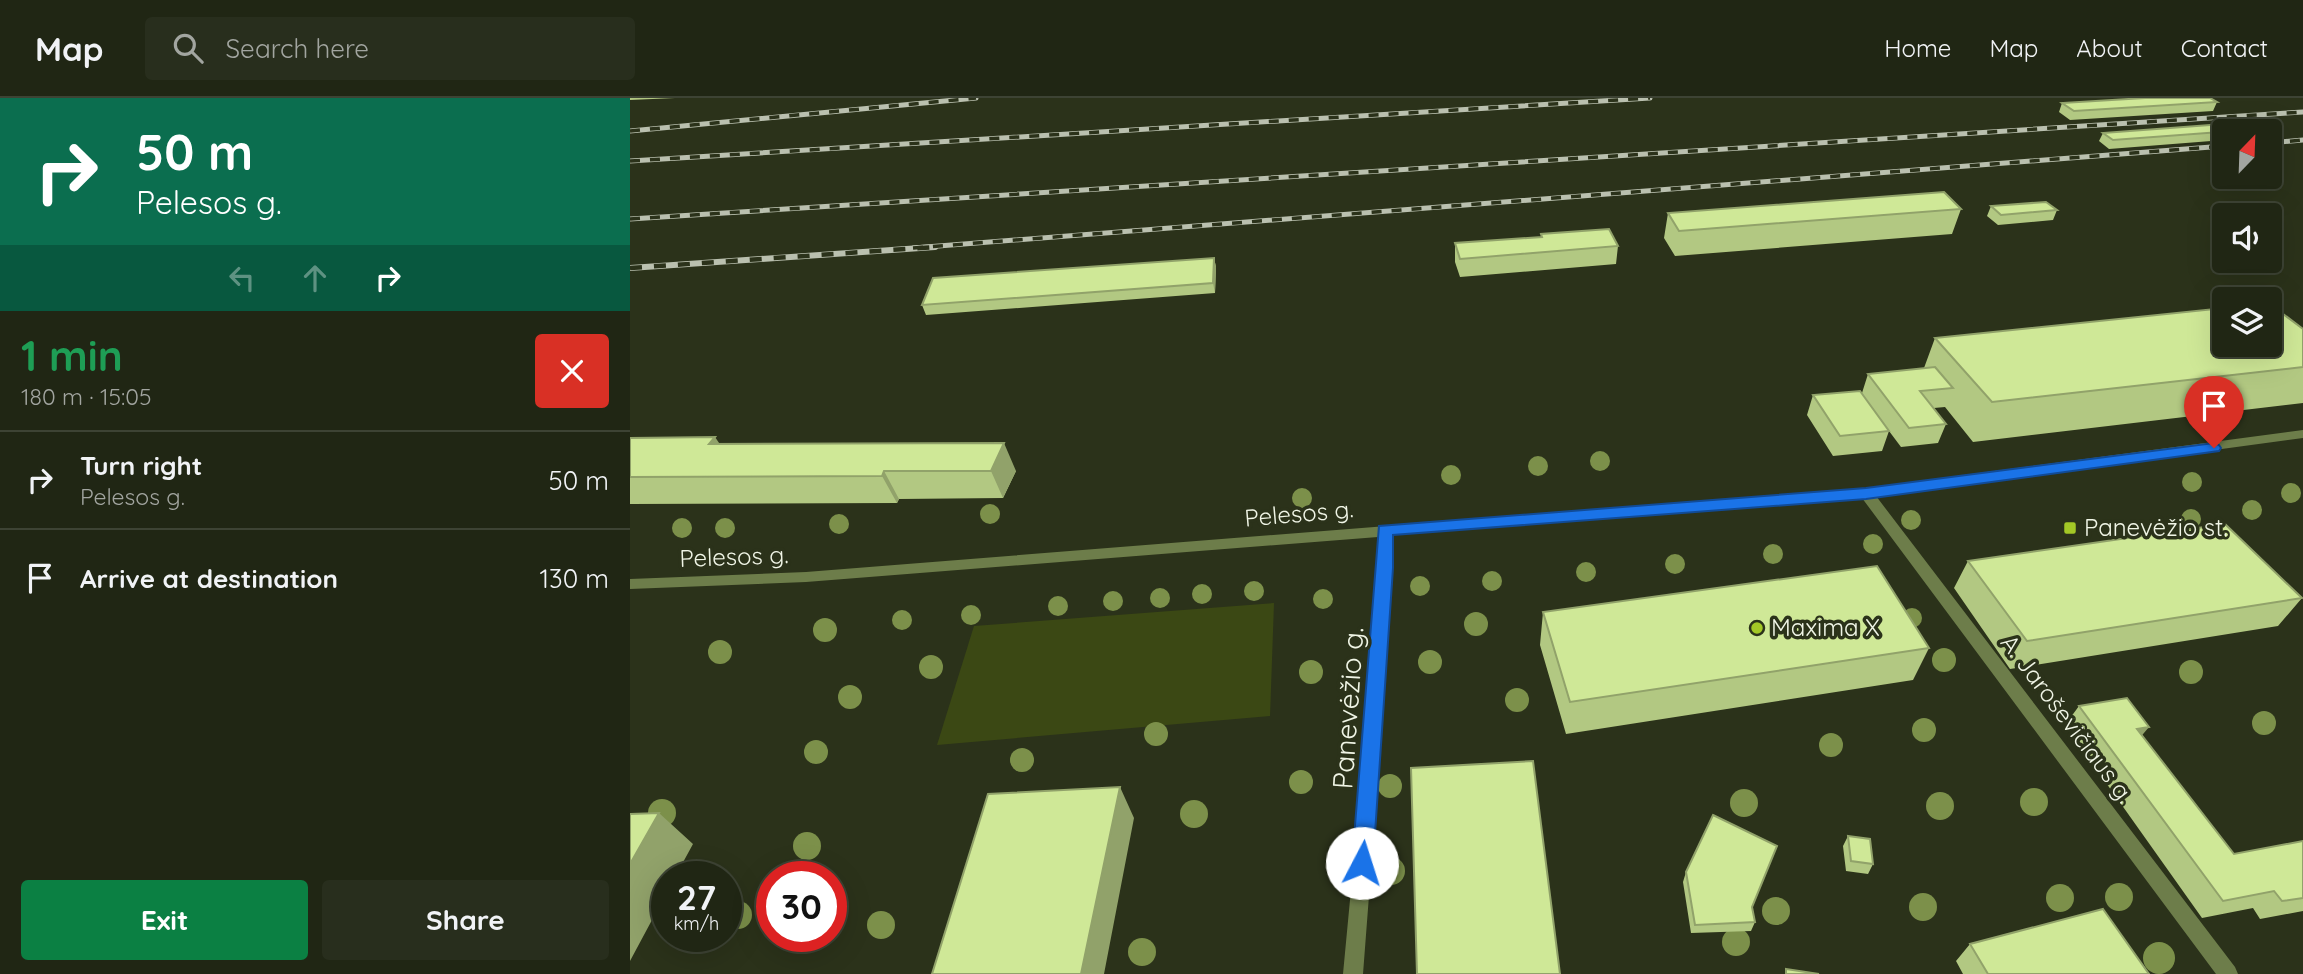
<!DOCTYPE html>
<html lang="en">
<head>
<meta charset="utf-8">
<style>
	body { margin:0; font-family:Quicksand,sans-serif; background:#282e1d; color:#f1f3f6; height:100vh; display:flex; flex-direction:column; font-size:26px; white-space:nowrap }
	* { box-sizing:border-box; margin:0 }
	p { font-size:23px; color:#a2a5a0 }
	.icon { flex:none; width:38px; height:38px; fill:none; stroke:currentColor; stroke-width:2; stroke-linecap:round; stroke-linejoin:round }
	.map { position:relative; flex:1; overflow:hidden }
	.details { display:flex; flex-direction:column; background:#202614; width:630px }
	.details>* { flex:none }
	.top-card { background:#0b6e4f; color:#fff; overflow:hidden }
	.needle { width:46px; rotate:23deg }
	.buttons { position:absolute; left:1582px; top:21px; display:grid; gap:14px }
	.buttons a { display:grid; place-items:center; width:70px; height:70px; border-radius:7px; background:#202614; box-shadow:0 7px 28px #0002,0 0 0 2px #3d4334; font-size:35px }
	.speed { position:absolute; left:21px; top:763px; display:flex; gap:14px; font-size:35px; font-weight:700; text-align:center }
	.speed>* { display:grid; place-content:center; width:91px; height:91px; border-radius:50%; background:#202614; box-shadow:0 7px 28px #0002,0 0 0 2px #3d4334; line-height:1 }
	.speed small { font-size:18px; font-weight:400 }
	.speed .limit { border:10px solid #d22; background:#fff; color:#111 }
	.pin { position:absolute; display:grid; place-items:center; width:60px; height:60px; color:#fff; margin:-72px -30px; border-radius:50% 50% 50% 0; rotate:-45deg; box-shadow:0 0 7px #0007 }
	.pin .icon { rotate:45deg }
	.me { position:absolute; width:77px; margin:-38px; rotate:5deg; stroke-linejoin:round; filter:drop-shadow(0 0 5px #0008) }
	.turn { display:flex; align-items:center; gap:24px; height:147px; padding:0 21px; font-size:32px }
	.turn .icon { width:91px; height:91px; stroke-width:2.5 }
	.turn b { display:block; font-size:49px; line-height:60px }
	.lanes { display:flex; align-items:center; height:66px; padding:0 21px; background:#0003; justify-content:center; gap:35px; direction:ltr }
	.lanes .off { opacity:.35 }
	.round { display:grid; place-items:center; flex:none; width:74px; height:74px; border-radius:7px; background:#282e1d }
	.overview { display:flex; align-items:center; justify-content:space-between; height:119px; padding:0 21px }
	h1 { font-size:42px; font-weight:700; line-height:52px; color:#1e9e55 }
	.button { display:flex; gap:14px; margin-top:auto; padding:14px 21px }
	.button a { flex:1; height:80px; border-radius:7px; background:#0b8043; color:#fff; font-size:28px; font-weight:700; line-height:80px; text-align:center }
	.button a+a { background:#282e1d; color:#f1f3f6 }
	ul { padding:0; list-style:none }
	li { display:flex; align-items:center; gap:21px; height:98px; padding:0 21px; border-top:2px solid #3d4334 }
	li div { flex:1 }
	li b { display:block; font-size:26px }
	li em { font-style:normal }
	header { display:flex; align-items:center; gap:42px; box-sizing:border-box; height:98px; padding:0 35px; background:#202614; border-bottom:2px solid #3d4334 }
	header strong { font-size:33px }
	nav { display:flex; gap:38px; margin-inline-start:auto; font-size:24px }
	.search { width:490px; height:63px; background:#282e1d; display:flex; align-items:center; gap:18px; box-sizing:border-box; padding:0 24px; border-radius:7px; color:#a2a5a0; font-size:26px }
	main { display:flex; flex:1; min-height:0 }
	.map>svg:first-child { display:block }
</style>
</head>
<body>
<header>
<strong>Map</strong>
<div class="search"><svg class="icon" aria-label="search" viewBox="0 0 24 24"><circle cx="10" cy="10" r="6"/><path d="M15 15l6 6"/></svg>Search here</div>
<nav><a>Home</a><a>Map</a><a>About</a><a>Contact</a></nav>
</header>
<main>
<section class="details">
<div class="top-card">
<div class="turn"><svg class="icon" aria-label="right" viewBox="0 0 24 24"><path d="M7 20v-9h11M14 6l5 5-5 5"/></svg><div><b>50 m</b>Pelesos g.</div></div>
<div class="lanes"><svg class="icon off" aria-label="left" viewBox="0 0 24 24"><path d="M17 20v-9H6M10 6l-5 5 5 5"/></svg><svg class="icon off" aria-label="ahead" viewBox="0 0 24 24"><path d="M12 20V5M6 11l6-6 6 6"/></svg><svg class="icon" aria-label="right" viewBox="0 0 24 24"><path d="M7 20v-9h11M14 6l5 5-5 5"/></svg></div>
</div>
<div class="overview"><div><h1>1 min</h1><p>180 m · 15:05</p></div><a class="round" style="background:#d93025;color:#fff"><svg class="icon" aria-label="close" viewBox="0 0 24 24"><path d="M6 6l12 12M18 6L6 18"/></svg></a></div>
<ul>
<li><svg class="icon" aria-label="right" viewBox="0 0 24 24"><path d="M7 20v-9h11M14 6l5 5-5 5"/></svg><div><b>Turn right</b><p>Pelesos g.</p></div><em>50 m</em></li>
<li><svg class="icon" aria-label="arrive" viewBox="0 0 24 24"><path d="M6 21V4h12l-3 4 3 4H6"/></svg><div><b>Arrive at destination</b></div><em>130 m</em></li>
</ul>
<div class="button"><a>Exit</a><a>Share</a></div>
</section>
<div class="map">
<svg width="1673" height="876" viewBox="0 0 1673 876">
	<rect width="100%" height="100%" fill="#2b321a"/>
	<!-- green -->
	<path fill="#3b4814" d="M644,505L640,618L307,647L344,528Z"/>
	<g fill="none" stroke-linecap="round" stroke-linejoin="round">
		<!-- street -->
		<path fill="#6d7d4a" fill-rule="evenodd" d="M1673,332V340L1246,398L1605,869L1608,876H1586L1232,400L762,437V470L750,654L733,876H713L734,654L748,470V439L176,484L0,491V481L176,474L1236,390Z"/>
		<defs>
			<path id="rail-far1" d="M0,33L346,0
				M1640,45L1673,42
				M0,63L1020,0
				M0,121L1673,14
				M283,150L1594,48"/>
			<path id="rail" d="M0,170L305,149"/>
		</defs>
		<!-- rail-far1 casing -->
		<use href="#rail-far1" stroke="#bac0af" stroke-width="5"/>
		<!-- rail casing -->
		<use href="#rail" stroke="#bac0af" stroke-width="6"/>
		<!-- rail-far1 -->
		<use href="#rail-far1" stroke="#2b321a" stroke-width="3.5" stroke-dasharray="10" stroke-linecap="butt"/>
		<!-- rail -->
		<use href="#rail" stroke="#2b321a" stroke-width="4.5" stroke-dasharray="12" stroke-linecap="butt"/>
	</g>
	<!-- trees -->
	<g fill="#7c904a">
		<circle cx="970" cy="363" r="10"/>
		<circle cx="908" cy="368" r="10"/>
		<circle cx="821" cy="377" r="10"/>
		<circle cx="1562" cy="384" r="10"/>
		<circle cx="1661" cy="395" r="10"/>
		<circle cx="672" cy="400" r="10"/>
		<circle cx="1622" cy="412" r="10"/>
		<circle cx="360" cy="416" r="10"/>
		<circle cx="1561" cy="421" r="10"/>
		<circle cx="1281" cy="422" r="10"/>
		<circle cx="209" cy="426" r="10"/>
		<circle cx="52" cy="430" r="10"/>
		<circle cx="95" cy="430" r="10"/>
		<circle cx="1243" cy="446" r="10"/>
		<circle cx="1143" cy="456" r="10"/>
		<circle cx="1045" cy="466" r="10"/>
		<circle cx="956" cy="474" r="10"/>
		<circle cx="862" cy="483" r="10"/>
		<circle cx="790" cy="488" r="10"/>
		<circle cx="624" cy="493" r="10"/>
		<circle cx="572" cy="496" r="10"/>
		<circle cx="530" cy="500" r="10"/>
		<circle cx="693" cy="501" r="10"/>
		<circle cx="483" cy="503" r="10"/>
		<circle cx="428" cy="508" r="10"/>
		<circle cx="341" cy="517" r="10"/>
		<circle cx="1282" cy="520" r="10"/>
		<circle cx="272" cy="522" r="10"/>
		<circle cx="846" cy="526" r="12"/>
		<circle cx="195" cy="532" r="12"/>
		<circle cx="90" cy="554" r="12"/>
		<circle cx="1314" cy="562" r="12"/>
		<circle cx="800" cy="564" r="12"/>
		<circle cx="301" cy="569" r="12"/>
		<circle cx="681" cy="574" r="12"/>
		<circle cx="1561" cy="574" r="12"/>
		<circle cx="220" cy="599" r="12"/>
		<circle cx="887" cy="602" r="12"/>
		<circle cx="1634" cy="625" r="12"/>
		<circle cx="1294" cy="632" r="12"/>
		<circle cx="526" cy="636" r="12"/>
		<circle cx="1201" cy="647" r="12"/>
		<circle cx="186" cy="654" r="12"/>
		<circle cx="392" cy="662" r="12"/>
		<circle cx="671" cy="684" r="12"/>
		<circle cx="760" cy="688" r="12"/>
		<circle cx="1404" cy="704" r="14"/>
		<circle cx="1114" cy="705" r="14"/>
		<circle cx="1310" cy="708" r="14"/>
		<circle cx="32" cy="715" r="14"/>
		<circle cx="564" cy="716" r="14"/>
		<circle cx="177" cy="748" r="14"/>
		<circle cx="761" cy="773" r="14"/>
		<circle cx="1489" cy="799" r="14"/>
		<circle cx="1430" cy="800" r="14"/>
		<circle cx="1293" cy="809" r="14"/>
		<circle cx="1146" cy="813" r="14"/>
		<circle cx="108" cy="817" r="14"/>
		<circle cx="251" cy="827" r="14"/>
		<circle cx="1106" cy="844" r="14"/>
		<circle cx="512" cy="854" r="14"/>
		<circle cx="1529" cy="860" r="16"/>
	</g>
	<!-- wall -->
	<path fill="#b2c882" d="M0,0H45L0,2Z
		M1587,4L1583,13L1440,22L1429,14L1432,5Z
		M1631,31L1630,33H1594V42L1479,51L1469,43L1473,35Z
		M1361,108L1427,112L1423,122L1368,127L1357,118Z
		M1331,111L1322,136L1045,158L1034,140L1038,115Z
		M911,136L988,148L986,166L830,179L825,164V145L911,139Z
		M584,160L586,169L585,195L296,217L292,207Z
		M1673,231V305L1343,344L1315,309L1304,310L1316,326L1308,345L1271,349L1259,333L1252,353L1203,358L1177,317L1183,297L1232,295L1238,276L1294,270L1305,240Z
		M0,340L90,346L386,373L373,400L269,401L267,405L0,406Z
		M1338,463L1672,500L1648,528L1380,571L1324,490Z
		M913,514L1299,550L1283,582L936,636L910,547Z
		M1449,608L1512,637L1604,756L1673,743V813L1630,821L1623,810L1572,820L1435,627Z
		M1218,738L1243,766L1238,776L1216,773L1213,748Z
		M1056,774L1122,809L1125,824L1121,833L1061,835L1053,784Z
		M1340,846L1519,876H1333L1326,863Z"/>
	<!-- shaded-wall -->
	<path fill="#91a26a" d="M584,160L586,169L585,195L583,185Z
		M85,339L104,367L79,346Z
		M374,345L386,373L373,400L361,373Z
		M254,373L269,401L267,405L252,378Z
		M1519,629L1503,648L1507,631Z
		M490,689L504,720L474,876H451Z
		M29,715L63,746L45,779H37V794L0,863V766Z"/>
	<!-- building -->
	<path fill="#cfe897" stroke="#91a26a" stroke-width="2" d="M1515,0H1580L1587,4L1444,13L1432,5Z
		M1620,24L1631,31L1483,42L1473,35Z
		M1314,94L1331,111L1049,133L1038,115Z
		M1416,104L1427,112L1371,117L1361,108Z
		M979,131L988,148L830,161L825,145L912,139L911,136Z
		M584,160L583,185L292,207L303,180Z
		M1640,206L1673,231V269L1362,304L1305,240L1594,210V247H1640Z
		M1305,269L1323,290L1290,293L1316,326L1279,330L1238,276Z
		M1230,293L1259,333L1210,338L1183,297Z
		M85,339L79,346L374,345L361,373H254L252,378L0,379V340Z
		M1595,426L1672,500L1397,543L1338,463Z
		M1247,468L1299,550L940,604L913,514Z
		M1497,600L1519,629L1507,631L1604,756L1673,743V800L1652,803L1644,793L1593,803L1449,608Z
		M903,663L930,876H787L781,670Z
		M490,689L451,876H302L358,696Z
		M29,715L0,766V716Z
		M1083,717L1147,748L1122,809L1125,824L1065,827L1056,774Z
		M1218,738L1240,741L1243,766L1221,763Z
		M1473,811L1519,876H1358L1340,846Z
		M1156,871L1189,876H1156Z"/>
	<!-- route -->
	<path fill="#1a73e8" stroke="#114b97" stroke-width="2" d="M1584,345L1589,347L1591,350L1589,353L1236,401L763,437V470L743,765L740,772L732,775L725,772L722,765L749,428L1236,390Z"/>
	<!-- markers -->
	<g fill="#a3c826" stroke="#2b321a" stroke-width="2.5">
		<rect x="1433" y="423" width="14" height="14" rx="3.5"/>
		<circle cx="1127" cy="530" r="7"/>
	</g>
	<g text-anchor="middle" stroke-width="7" stroke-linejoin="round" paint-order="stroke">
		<!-- street labels -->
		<g font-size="24" fill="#f0f5e6" stroke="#2b321a">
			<text transform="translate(669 416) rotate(-5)" y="8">Pelesos g.</text>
			<text transform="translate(104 459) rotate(-2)" y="8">Pelesos g.</text>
			<text transform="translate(1437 621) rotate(53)" y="8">A. Jaroševičiaus g.</text>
		</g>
		<!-- poi labels -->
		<g font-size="24" fill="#f0f5e6" stroke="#2b321a" text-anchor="start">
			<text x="1454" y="438">Panevėžio st.</text>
			<text x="1141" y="538">Maxima X</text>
		</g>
		<!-- near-street labels -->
		<g font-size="28" fill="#f0f5e6" stroke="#2b321a">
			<text transform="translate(718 610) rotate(-86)" y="10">Panevėžio g.</text>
		</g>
	</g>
</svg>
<div class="buttons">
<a><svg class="needle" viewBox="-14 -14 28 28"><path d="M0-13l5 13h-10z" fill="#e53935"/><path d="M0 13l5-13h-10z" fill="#a2a5a0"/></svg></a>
<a><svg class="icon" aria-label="sound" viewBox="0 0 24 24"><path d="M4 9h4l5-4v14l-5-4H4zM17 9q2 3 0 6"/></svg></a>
<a><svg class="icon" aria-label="layers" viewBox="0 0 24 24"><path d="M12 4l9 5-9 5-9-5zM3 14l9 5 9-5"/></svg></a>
</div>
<div class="speed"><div>27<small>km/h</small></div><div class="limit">30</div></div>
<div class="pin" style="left:1584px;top:350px;background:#d93025"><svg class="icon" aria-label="arrive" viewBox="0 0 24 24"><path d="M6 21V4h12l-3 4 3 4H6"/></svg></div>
<svg class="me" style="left:732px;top:765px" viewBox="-20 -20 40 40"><circle r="19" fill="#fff"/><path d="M0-13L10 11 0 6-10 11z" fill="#1a73e8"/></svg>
</div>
</main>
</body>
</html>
